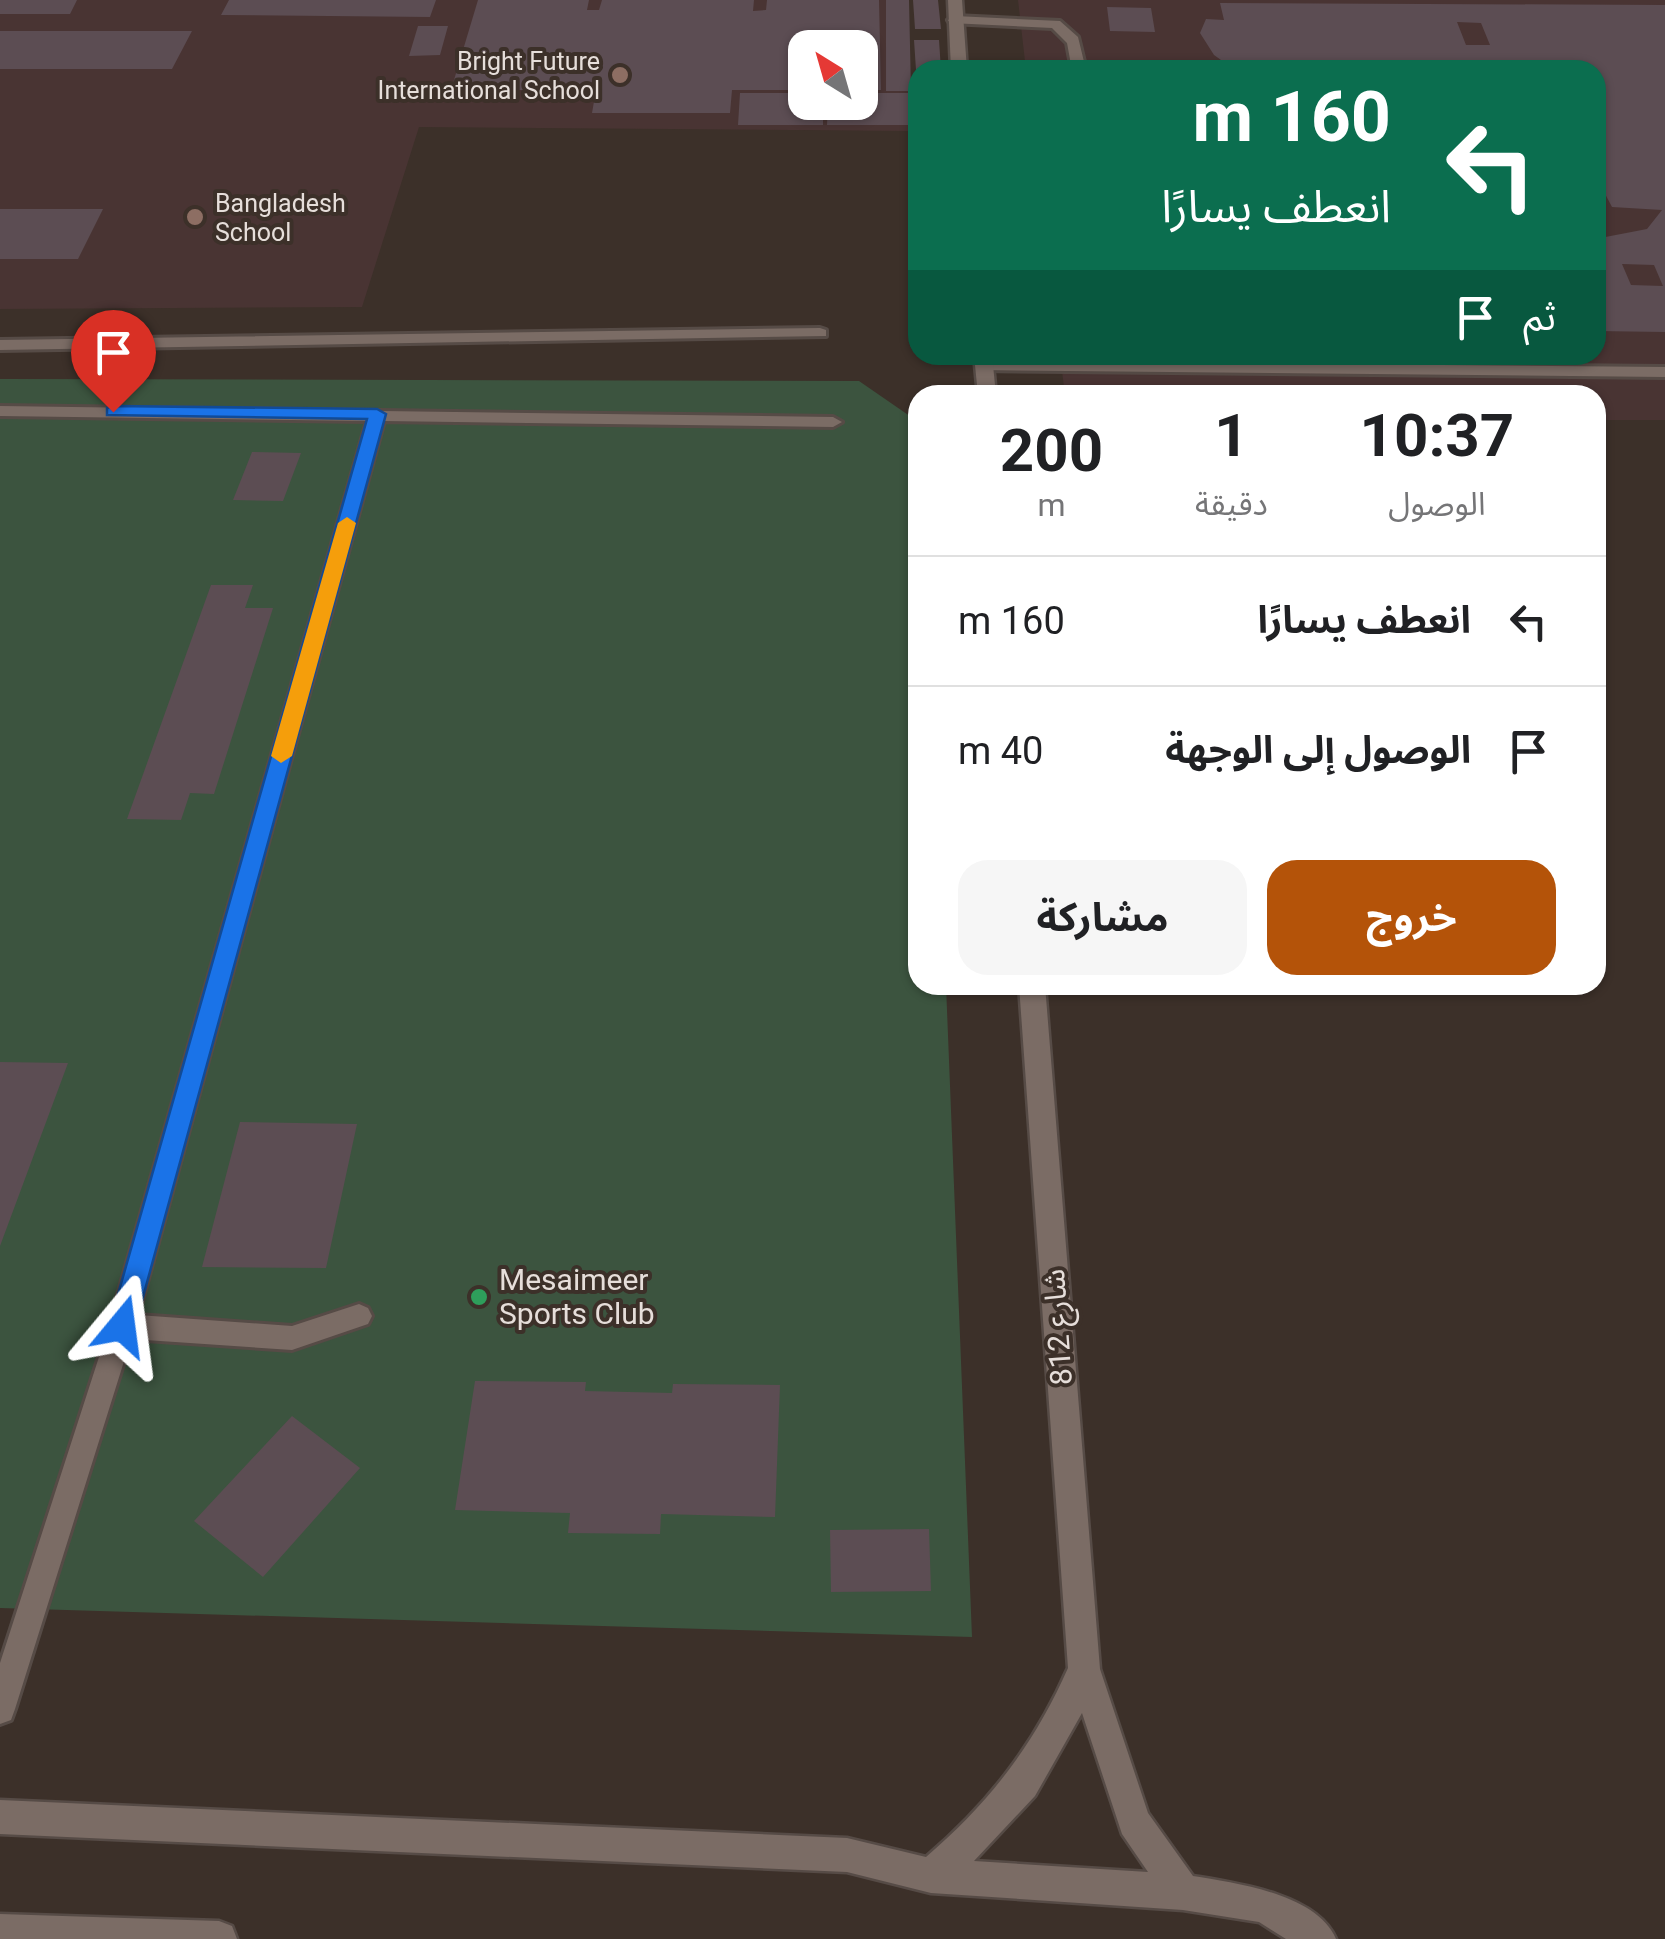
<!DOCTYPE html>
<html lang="ar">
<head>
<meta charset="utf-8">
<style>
	body { margin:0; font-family:Roboto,"Noto Sans Arabic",sans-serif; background:#f6f6f6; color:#202124; direction:rtl; height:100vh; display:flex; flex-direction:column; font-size:38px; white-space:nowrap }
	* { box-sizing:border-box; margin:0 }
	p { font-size:32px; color:#757577 }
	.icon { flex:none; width:55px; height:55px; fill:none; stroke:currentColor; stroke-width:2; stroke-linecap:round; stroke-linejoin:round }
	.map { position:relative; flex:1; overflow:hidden; direction:ltr }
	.sheet { position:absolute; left:908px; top:385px; width:698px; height:610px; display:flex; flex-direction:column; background:#fff; border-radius:30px; box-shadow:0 2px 8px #0004; direction:rtl }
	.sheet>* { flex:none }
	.banner { position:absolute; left:908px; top:60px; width:698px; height:305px; border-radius:30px; box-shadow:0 2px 8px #0004; direction:rtl; background:#0b6e4f; color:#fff; overflow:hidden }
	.needle { width:65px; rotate:323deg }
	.buttons { position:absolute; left:788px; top:30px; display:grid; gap:20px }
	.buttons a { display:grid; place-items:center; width:90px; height:90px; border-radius:20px; background:#fff; box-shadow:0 2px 8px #0004; font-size:50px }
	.pin { position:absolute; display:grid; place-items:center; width:85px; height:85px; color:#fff; margin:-102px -42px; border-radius:50% 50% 50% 0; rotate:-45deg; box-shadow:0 0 10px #0007 }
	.pin .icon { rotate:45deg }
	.me { position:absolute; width:110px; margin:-55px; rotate:16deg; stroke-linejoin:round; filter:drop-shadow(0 0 8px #0008) }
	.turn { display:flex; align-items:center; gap:35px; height:210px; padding:0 50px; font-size:45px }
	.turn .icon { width:130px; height:130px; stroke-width:2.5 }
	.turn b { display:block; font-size:70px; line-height:85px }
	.then { display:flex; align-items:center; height:95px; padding:0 50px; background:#0003; gap:20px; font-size:38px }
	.eta { display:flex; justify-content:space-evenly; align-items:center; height:170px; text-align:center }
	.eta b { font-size:60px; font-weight:700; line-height:70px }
	.cta { display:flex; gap:20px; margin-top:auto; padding:20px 50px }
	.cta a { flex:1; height:115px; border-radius:30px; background:#b45309; color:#fff; font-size:40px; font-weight:700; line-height:115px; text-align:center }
	.cta a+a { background:#f6f6f6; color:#202124 }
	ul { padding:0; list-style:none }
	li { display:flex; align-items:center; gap:30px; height:130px; padding:0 50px; border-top:2px solid #e0e0e0 }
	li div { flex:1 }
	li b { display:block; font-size:38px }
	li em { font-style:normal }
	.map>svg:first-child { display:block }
</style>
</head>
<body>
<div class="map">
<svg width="1665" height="1939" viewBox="0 0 1665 1939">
	<rect width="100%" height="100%" fill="#3c3029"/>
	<!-- education -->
	<path fill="#493433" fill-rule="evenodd" d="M0,0H905L913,131L419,127L362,307L0,309ZM805,48H860V102H805Z
		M1018,0H1665V420H1595V395H1065L1060,355H1595V70H1026Z"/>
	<!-- green -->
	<path fill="#3c543f" d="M0,379L859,381L917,421L918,985H946L972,1637L0,1608Z"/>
	<!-- building -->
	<path fill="#5c4d53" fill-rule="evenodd" d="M0,0H77L70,14H0Z
		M229,0H436L430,17L221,15Z
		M478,0H589L587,10H599L602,0H754L753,11L766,10L767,0H879L881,90H860V48H805V90H732L730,113H592L596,90H451Z
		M886,0H909L911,91H886Z
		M913,0H938L941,29H915Z
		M1220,3L1665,5V332L1595,331V239L1647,229L1662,210L1612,207L1595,175V70H1235L1214,55L1200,33L1206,19L1224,20ZM1457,22L1481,23L1490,45H1466ZM1622,264L1654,265L1663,286L1631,285Z
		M1107,7L1151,8L1155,32L1110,31Z
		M418,26H448L440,55L409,56Z
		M0,31H192L172,69H0Z
		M914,40H939L941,70H916Z
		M740,93H805V102H823V125H738Z
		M860,93H911V125H827L828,102H860Z
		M0,209H103L78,259H0Z
		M252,452L301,453L283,501L233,500Z
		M211,585H253L245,608H273L214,794L190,793L181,820L127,819Z
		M0,1062L68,1063L0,1246Z
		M240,1122L357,1124L326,1268L202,1267Z
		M475,1381L586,1382L585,1391L672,1393L673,1384L780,1385L775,1517L661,1514L660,1534L568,1533L570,1513L455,1510Z
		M292,1416L360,1468L263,1577L194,1521Z
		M929,1529L931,1591L831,1592L830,1530Z"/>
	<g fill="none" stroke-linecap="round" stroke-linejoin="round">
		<defs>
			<path id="lane" d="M955,16L1060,21L1078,37L1086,70H1072L1067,43L1052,28L950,23L948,20Z
				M820,328L826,330V336L0,350V340Z
				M984,361L1665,367V377L978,370V362Z
				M0,406L833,417L842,422L833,427L384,421L138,1315L292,1326L359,1304L368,1308L372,1316L368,1324L292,1350L131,1339L15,1709L11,1720L0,1724V1663L109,1326L367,421L0,416Z"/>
			<path id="street" d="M948,0H962L967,70H951Z
				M974,355H992L996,395H978Z
				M1019,985H1045L1100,1669L1148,1813L1193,1876C1236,1883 1317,1894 1336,1939H1286L1259,1922L1183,1910L931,1893L847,1872L0,1834V1800L847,1838L926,1857C989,1803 1034,1745 1068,1668ZM1082,1713L1122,1834L1148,1872L974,1861L1035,1796Z
				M0,1914L219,1921L232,1926L237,1939H0Z"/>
		</defs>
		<!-- lane casing -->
		<use href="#lane" stroke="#564b46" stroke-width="6"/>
		<!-- street casing -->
		<use href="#street" stroke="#564b46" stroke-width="5"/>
		<!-- lane -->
		<use href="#lane" fill="#7b6c65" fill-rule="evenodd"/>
		<!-- street -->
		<use href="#street" fill="#7b6c65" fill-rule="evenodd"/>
	</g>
	<!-- route -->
	<path fill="#1a73e8" stroke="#114b97" stroke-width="2.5" d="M113,406L377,409L386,414L135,1326L131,1335L122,1338L112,1335L109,1326L367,419L107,415V408Z"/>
	<!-- slow -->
	<path fill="#f59e0b" d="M347,517L356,523L292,756L281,763L271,756L338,523Z"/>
	<!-- markers -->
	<g fill="#8d6e63" stroke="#3c3029" stroke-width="4">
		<circle cx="620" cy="75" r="10"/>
		<circle cx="195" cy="217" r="10"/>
	</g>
	<circle fill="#2e9e5b" stroke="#3c3029" stroke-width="4" cx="479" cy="1297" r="10"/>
	<g text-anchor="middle" stroke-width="8" stroke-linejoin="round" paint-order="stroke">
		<!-- far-poi labels -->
		<g font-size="25" fill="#e6deda" stroke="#3c3029" text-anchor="end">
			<text x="600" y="70">Bright Future<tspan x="600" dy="29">International School</tspan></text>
			<text x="215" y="212" text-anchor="start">Bangladesh<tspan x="215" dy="29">School</tspan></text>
		</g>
		<!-- poi labels -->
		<g font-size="30" fill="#e6deda" stroke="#3c3029" text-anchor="start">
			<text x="499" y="1290">Mesaimeer<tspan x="499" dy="34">Sports Club</tspan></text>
		</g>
		<!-- street labels -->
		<g font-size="30" fill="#e6deda" stroke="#3c3029">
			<text transform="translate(1058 1327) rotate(-94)" y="10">شارع 812</text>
		</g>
	</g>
</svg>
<div class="buttons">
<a><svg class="needle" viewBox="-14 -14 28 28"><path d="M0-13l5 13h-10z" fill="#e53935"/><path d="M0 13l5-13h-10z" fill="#757577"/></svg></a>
</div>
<div class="pin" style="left:113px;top:412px;background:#d93025"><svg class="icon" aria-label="arrive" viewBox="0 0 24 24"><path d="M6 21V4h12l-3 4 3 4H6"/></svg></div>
<svg class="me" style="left:122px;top:1326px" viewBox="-20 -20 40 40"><path d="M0-17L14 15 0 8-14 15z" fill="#1a73e8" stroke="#fff" stroke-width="4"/></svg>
<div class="banner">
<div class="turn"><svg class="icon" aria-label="left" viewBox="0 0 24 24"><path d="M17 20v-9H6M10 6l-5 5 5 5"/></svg><div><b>160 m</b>انعطف يسارًا</div></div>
<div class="then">ثم<svg class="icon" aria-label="arrive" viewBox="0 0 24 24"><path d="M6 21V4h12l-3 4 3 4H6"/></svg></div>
</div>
<section class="sheet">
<div class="eta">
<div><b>10:37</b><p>الوصول</p></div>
<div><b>1</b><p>دقيقة</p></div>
<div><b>200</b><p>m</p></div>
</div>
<ul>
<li><svg class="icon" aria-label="left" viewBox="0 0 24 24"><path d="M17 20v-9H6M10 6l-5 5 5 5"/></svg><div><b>انعطف يسارًا</b></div><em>160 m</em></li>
<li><svg class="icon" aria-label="arrive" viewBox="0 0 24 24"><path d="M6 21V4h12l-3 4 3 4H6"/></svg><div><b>الوصول إلى الوجهة</b></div><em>40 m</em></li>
</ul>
<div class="cta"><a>خروج</a><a>مشاركة</a></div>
</section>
</div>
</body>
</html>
